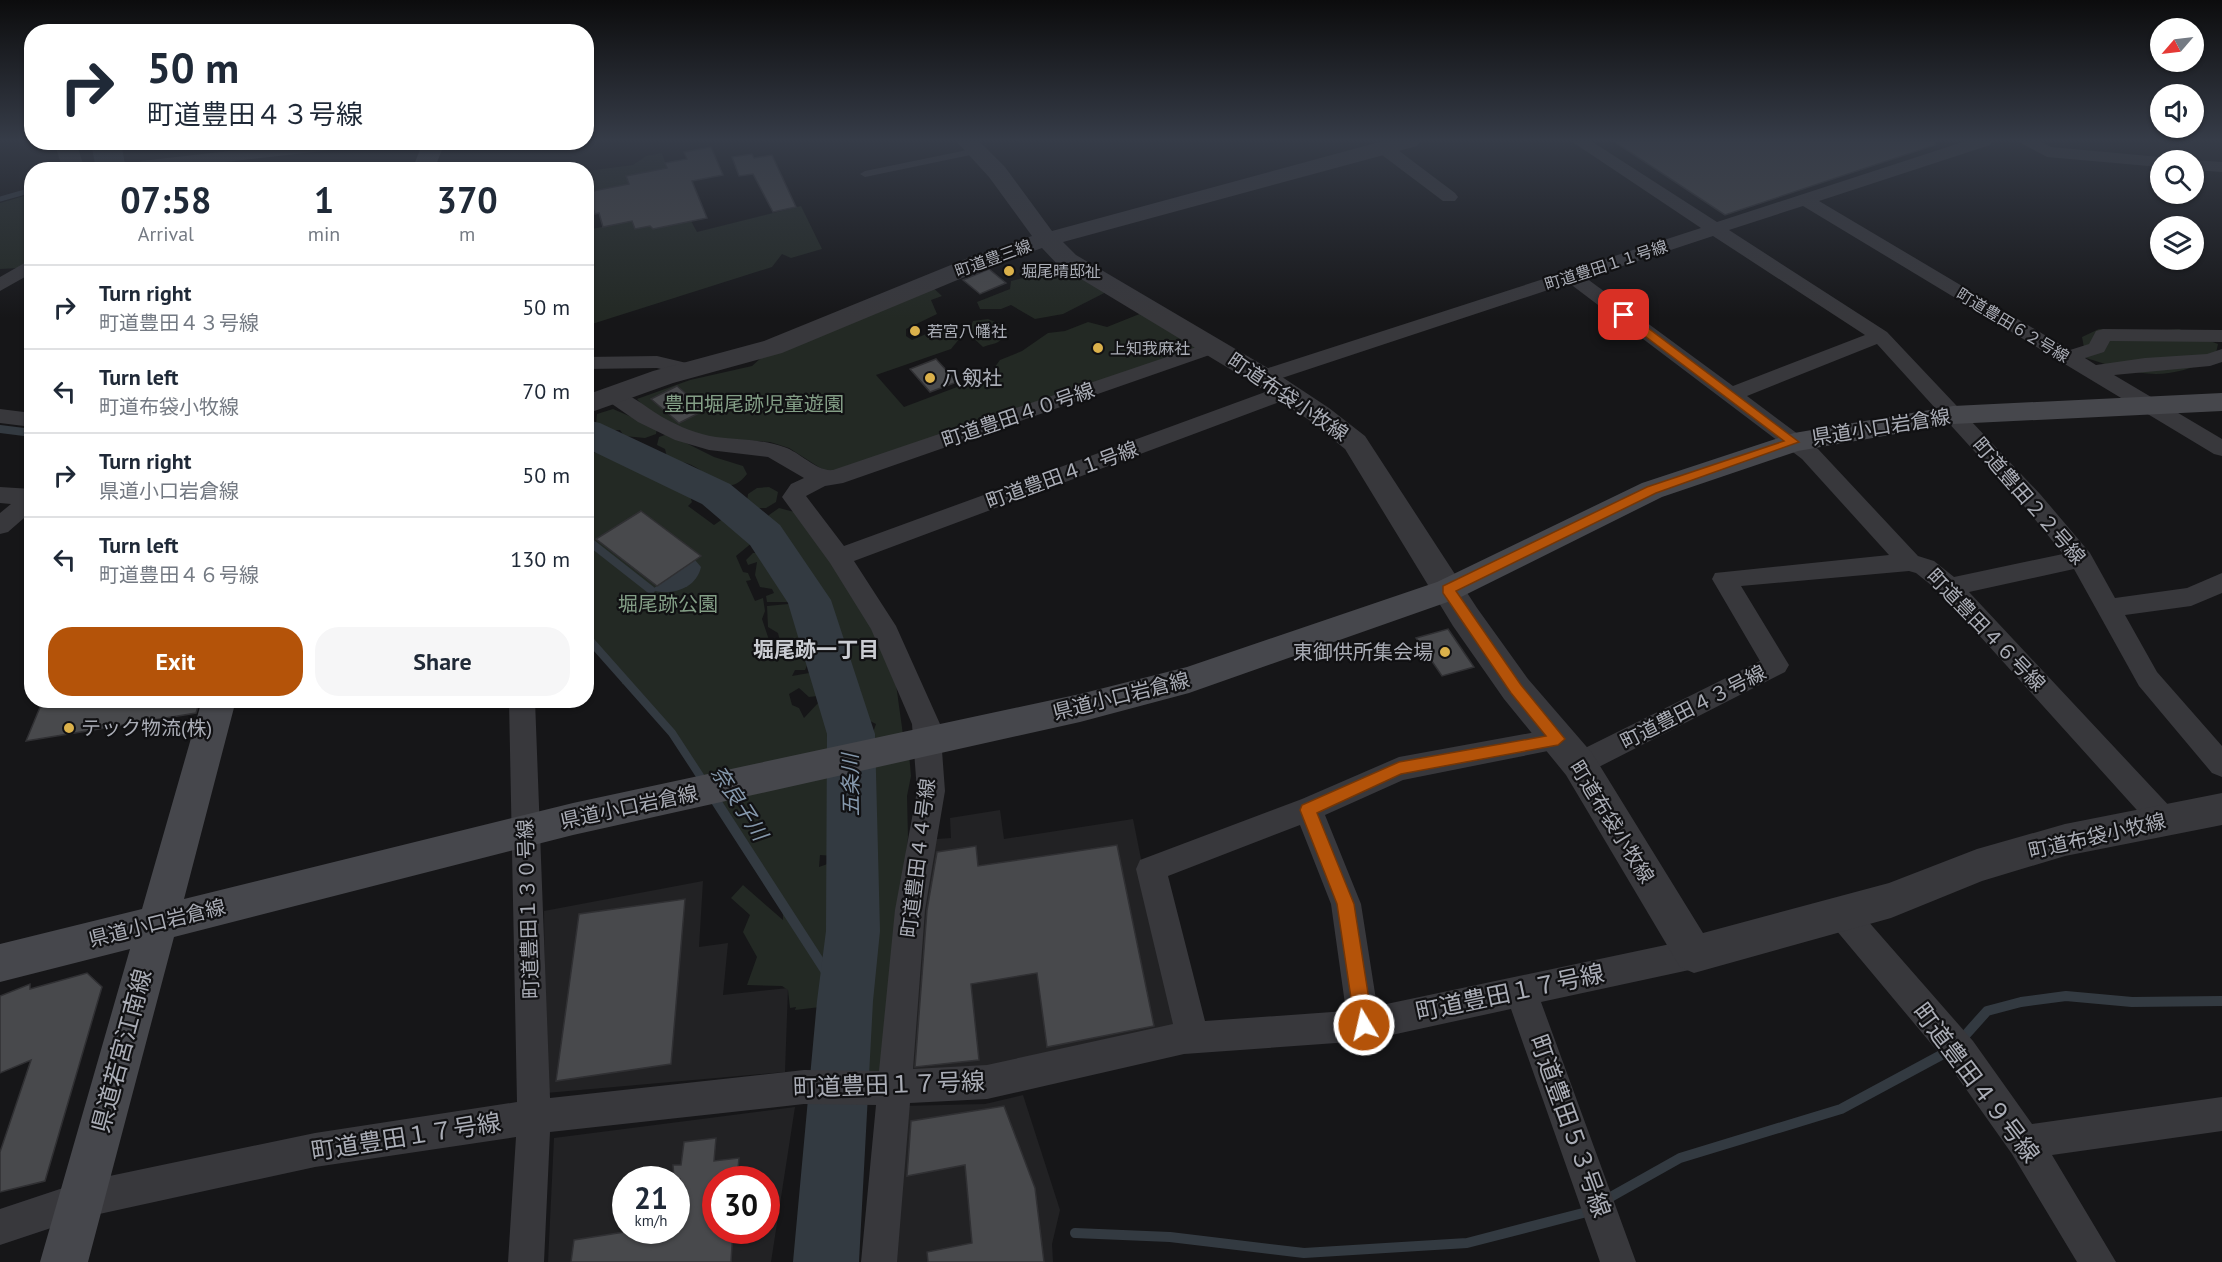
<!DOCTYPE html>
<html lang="en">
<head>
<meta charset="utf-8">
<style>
	body { margin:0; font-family:"PT Sans","Noto Sans JP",sans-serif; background:#f6f6f7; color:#1f2937; height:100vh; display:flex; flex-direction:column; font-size:22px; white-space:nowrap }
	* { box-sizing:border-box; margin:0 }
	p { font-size:20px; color:#747a83 }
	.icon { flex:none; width:33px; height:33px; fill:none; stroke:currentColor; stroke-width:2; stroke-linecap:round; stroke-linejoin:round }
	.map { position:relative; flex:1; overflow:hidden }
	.panel { position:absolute; left:24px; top:162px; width:570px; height:546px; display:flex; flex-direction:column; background:#fff; border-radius:24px; box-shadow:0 2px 4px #0004 }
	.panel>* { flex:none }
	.banner { position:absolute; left:24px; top:24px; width:570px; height:126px; border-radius:24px; box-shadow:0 2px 4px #0004; background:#fff; color:#1f2937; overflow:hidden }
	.needle { width:39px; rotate:242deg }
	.buttons { position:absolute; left:2150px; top:18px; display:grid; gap:12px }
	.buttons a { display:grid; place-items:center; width:54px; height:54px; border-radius:50%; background:#fff; box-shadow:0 2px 4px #0004; font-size:30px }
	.speed { position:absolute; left:612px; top:1166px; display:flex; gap:12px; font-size:30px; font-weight:700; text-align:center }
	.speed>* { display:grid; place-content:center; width:78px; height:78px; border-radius:50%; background:#fff; box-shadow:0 2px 4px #0004; line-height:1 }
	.speed small { font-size:15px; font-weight:400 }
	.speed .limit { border:9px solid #d22; background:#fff; color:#111 }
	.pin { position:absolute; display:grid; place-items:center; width:51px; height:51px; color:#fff; margin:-26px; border-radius:12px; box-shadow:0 3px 9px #0006 }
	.me { position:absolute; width:66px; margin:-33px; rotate:351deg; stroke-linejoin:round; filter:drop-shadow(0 0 4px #0008) }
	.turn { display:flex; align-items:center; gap:21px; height:126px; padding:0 24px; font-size:27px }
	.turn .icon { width:78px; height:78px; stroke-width:2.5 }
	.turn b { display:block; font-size:42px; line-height:51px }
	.eta { display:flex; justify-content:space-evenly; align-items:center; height:102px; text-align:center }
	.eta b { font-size:36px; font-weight:800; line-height:42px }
	.primary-button { display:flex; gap:12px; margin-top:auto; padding:12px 24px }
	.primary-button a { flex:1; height:69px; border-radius:24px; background:#b45309; color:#fff; font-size:24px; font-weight:800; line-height:69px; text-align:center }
	.primary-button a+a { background:#f6f6f7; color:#1f2937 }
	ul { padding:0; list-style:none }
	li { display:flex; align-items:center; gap:18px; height:84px; padding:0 24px; border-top:2px solid #e0e1e3 }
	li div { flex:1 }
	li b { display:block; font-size:22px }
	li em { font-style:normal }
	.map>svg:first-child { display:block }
</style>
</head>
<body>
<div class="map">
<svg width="2222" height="1262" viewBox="0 0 2222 1262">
	<rect width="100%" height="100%" fill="#161618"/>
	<!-- built -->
	<path fill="#222224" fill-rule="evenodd" d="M1000,810L1004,839L1133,819L1142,864L1185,1027L992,1071L906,1075L922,840L951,838L950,818Z
		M703,881L699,947L728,943L723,995L788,988L785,1072L546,1093L544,911Z
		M1023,1095L1060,1210L1052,1244L1053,1262H890L901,1106L985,1104Z
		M795,1107L771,1262H548L554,1138ZM626,1179H676V1230H626ZM716,1179H766V1230H716Z"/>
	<!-- green -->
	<path fill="#232924" d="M662,153L667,168L629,184L587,195V171L633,165L646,156Z
		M31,194V262L19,268L0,269V203Z
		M801,206L822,249L791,258L782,254L772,267L592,324L587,323V230L632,221L635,229L650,226L653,229L691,221L697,232Z
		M1075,264L1116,287L1063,314L1035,319L1011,305L1001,309H980L977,302L1010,289L1011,281L1039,274L1047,275L1053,270Z
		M928,283L942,296L931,300L937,314L906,329V336L912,340L952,323L960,338L951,349L876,375L904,407L989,375L1000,360L1022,351L1048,333L1065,331L1088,322L1107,327L1152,309L1214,347L837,472L825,471L789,448L770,442L710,438L656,419L637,399L690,380L752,366L773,347Z
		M988,319L1000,324L1007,333C997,346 996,342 983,347L968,333L973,321Z
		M2099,329L2128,333L2179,329L2218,344L2215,358C2162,383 2139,375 2086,358L2082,337Z
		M613,409L657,428L656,434L645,438L624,436L620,430L602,431L596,424L597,414Z
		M668,434L714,457L743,466L747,474C726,502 707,470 689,464C681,461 676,463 667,457L665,449L657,445L659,437Z
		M600,447L610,449L614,459C624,459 629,464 638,466C649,469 658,469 668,475L669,482L686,485L692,502L688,506L714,525L727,516C739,520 762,529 770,536L767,545L780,548L782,590H794L789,602H767L766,596L774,593L772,589L760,587L755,575L757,562L748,565L746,560L753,553H761L763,547L753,542L736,556L743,572L748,573L751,580L746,581L755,601L763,598L765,611L762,619L769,640L774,642L772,648L775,655L784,657L778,633L768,627L767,606L799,603L810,621L821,658L810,659L805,670H795L792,676L809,673L819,663L836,667L839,675L831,682L826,695L809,697L799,688L789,694L792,705L799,708L804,718L819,702L832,699C846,725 852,735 829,759C866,787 860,822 834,856L820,855L819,867L833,862L844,882L841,903L844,932L835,939L845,961L832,991L829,1006L795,1010L796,1007L790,1008L788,990L782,986L747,985L757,957L743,932L750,915L731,898L743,885L783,920C784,902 773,881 757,873L747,849L672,733L646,704H642L631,692L634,690L628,684H622L623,678L587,636L586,461Z
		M769,487L778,492L776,502L766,508H753L747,502L748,494L757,488Z
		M779,508L806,515L866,610L896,684L904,742L909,753L911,776L907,796L908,837L882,1071L865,1075L844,1063L851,1036L839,1008L856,967L847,939V905L862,870L863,804L875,786L863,761L876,724L866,719L852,698L861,691C846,675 833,660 834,637L826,635L821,603L813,595L811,576L799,574L802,562L791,558L784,546L787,536L778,538L764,523L769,515Z"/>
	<!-- water -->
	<path fill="#333a41" d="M695,560L701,567C696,590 669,596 651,590Z"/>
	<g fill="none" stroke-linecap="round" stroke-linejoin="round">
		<!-- stream-far2 -->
		<path stroke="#333a41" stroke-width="5" d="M0,199L32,190"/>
		<!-- stream-far1 -->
		<path stroke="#333a41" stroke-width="8" d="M0,429L32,433
			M586,539L651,590
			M586,636L672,733L704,782"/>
		<!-- stream -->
		<path stroke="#333a41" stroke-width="10" d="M712,795L845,1001
			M1962,1039L1987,1011L2021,1002L2066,996L2132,1002L2222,1001
			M1607,1199L1680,1158L1841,1109L1945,1053
			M1075,1233L1170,1237L1304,1253L1467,1243L1583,1213"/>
		<!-- river -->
		<path fill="#333a41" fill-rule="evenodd" d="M91,142H121L126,170H96Z
			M586,420L600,423L730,484L780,525L831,600L875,734L880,931L873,1001L859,1262H793L817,1001L826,931L827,734L788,603L750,545L702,504L586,448Z"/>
	</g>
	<!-- building -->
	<path fill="#48494c" stroke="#303033" stroke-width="1.5" d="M1613,141H1935V145L1725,215Z
		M711,147L723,175L692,181L707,218L653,229L650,226L635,229L632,221L603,227L599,213L595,214L588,192L629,184L626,176L667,168L665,163L687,159L684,152Z
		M752,154L754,158L772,155L796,207L773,212L753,174L739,176L732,157Z
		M989,269L1006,283L980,294L963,280Z
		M936,359L957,382L930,392L910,369Z
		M677,386L705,410L679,423L651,399Z
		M641,511L701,556L657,586L596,539Z
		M1448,629L1474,667L1442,676L1416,638Z
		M43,700H200L196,713L26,741Z
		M1117,845L1154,1026L1047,1047L1037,973L971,984L979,1060L915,1067L927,910L937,852L976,846L978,866Z
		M685,899L671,1064L556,1081L579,914Z
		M87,973L102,987L45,1181L0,1192V1152L31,1060L0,1073V996L30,984V989Z
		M1004,1106L1035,1188L1044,1262H928L927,1252L972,1243L965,1165L907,1176L911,1121Z
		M716,1138L714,1161L739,1158L737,1179H716V1230H733L731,1262H571L574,1240L637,1230H676L680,1179H674L673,1165H681L684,1142Z"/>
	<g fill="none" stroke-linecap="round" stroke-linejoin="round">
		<!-- service -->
		<path fill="#38383c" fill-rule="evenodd" d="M977,148L981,151L980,153L865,177L860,174L865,171Z"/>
		<!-- minor -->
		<path fill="#38383c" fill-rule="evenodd" d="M1571,141H1591L1717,222L1966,141H1992L1990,145L1819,201L2070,350L2089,344L2096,331L2103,329L2222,330V342L2110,341L2104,352L2085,358L2096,365L2145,358L2207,354L2222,349V362L2210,366L2114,375L2222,439V456L2214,454L1803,206L1729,230L1887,332L2040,494L2090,553L2115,598L2187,588L2222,573V593L2191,606L2125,615L2157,672L2222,746V777L2212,773L2139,686L2074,569L1969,592L2174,811L2178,820L2174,829L2164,832L2154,829L1941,593L1916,573L1909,571L1741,586L1789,665L1785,672L1589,772L1579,776L1569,772L1565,764L1569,756L1760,661L1712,579L1715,573L1889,555L1802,459L1569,283L1270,382H1256L1253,377L1256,372L1701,228ZM1713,236L1865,335L1733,386L1586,278ZM1877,344L2024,506L2063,554L1954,577L1934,561L1918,556L1818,449L1747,396Z
			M2017,141H2039L2051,147L2160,157L2167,160H2160V167L2047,157Z
			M308,142H366L358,147L156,170H135L132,166L141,161Z
			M1384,143L1390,144L1455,193L1458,197L1455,201H1443L1378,152L1376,148L1378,144Z
			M2191,160H2193L2222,162V172L2193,170V160Z
			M28,261L32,262V273L0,291V277Z
			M1214,341L1221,343L1224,347L1221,351L843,483L825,486L806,496L844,546L1279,387H1293L1297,392L1293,397L854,561L896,626L940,724L945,791L925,910L913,1069L987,1065L1173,1024L1136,869L1140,860L1302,799L1399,757L1558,728L1568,731L1572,739L1568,747L1403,780L1325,815L1361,904L1377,1006L1694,939L1705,944L1710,954L1705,964L1694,969L1541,1002L1636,1262H1600L1511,1009L1364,1041L1184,1054L987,1099L910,1103L897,1262H861L876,1105L804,1104L550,1132L544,1262H508L516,1137L315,1167L81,1218L0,1245V1209L81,1182L315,1133L517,1102L509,700H535L550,1098L804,1070L879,1071L895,910L917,791L912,724L871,629L830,563L782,497L791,484L804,478L768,457L709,450L675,440L638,422L599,395L603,390C622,385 647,409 664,418C680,427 697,434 716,437C739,440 762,439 784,447C800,452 817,472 833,470ZM1300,825L1331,904L1346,1011L1205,1021L1168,876Z
			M657,356L695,365L698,370L695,375L688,376L657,368L586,369V357Z
			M0,409L32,413V427L0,423Z
			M0,487L32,489V511L8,532L0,534V513L11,504L0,503Z
			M1842,900L1853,904L1973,1041L2032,1124L2222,1097V1131L2052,1155L2116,1262H2077L2012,1154L1949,1065L1831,924L1827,914L1831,904Z"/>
		<!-- tertiary -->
		<path fill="#38383c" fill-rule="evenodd" d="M956,141H979L1005,167L1052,231L1383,141H1420L1417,146L1063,242L1076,255L1273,371L1329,408L1365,436L1477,608L1528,679L1592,753L1703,933L1889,883L1977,849L2065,824L2222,793V825L2065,856L1982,881L1891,918L1694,973L1680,967L1566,775L1504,699L1453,626L1345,449L1309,420L1253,383L1058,265L1042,248L991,266L782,353L673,383L586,414V395L653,371L764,341L973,256L1032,236L989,177Z
			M54,142H76L85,170H63Z"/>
		<!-- secondary -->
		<path fill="#46474c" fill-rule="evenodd" d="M423,142H445L434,170H412Z
			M2222,393V411L1953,424L1798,451L1662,497L1459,598L1189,693L1080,722L573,835L174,937L88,1262H40L130,949L0,982V944L142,909L202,700H236L184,899L573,803L1080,694L1187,667L1437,582L1642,483L1794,433L1953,406Z"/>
	</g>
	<!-- sky -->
	<linearGradient id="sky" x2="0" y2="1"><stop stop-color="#0c0c0d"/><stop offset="0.44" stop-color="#363c48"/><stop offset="1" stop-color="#363c48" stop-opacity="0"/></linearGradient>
	<rect width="2222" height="318" fill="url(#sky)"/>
	<!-- route -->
	<path fill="#b45309" stroke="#753606" stroke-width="1.5" d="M1621,313H1628L1799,442L1656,493L1456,591L1521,685L1565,739L1558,745L1401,774L1317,813L1354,904L1373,1025L1370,1031L1364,1033L1358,1031L1355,1025L1337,904L1300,810L1302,805L1399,762L1546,736L1511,693L1443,593V586L1647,487L1784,441L1621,318Z"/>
	<!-- markers -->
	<g fill="#dbb14b" stroke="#111113" stroke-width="2">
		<circle cx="1009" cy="271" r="6"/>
		<circle cx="915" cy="331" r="6"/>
		<circle cx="1098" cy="348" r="6"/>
		<circle cx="930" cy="378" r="6"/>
		<circle cx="1445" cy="652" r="6"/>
		<circle cx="69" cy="728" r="6"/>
	</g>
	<g text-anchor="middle" stroke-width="4.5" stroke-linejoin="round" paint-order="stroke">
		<!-- far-street labels -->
		<g font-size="16" fill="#aaadb6" stroke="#111113">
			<text transform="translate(993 258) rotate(-20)" y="6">町道豊三線</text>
			<text transform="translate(1606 265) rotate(-18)" y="6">町道豊田１１号線</text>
			<text transform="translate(2013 325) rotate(31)" y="6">町道豊田６２号線</text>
		</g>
		<!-- far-poi labels -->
		<g font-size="16" fill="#aaadb6" stroke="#111113" text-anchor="start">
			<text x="1021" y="277">堀尾晴邸祉</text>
			<text x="927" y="337">若宮八幡社</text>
			<text x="1110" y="354">上知我麻社</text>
		</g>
		<!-- poi labels -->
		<g font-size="20" fill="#aaadb6" stroke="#111113" text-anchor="start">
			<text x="942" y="385">八剱社</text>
			<text x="1433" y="659" text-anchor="end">東御供所集会場</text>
			<text x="81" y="735">テック物流(株)</text>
		</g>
		<!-- street labels -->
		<g font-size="20" fill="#aaadb6" stroke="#111113">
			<text transform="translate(1288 397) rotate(34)" y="7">町道布袋小牧線</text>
			<text transform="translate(1018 415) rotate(-19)" y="7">町道豊田４０号線</text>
			<text transform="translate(1881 427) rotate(-9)" y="7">県道小口岩倉線</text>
			<text transform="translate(1062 475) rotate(-20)" y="7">町道豊田４１号線</text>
			<text transform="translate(2029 501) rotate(49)" y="7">町道豊田２２号線</text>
			<text transform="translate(1986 630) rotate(46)" y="7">町道豊田４６号線</text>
			<text transform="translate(1121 696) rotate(-14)" y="7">県道小口岩倉線</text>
			<text transform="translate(1693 707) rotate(-27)" y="7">町道豊田４３号線</text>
			<text transform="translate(629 807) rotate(-12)" y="7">県道小口岩倉線</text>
			<text transform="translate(1612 822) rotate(58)" y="7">町道布袋小牧線</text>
			<text transform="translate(2097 836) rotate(-13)" y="7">町道布袋小牧線</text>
			<text transform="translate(918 858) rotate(-83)" y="7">町道豊田４４号線</text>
			<text transform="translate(528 909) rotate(-92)" y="7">町道豊田１３０号線</text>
			<text transform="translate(157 923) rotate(-14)" y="7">県道小口岩倉線</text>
		</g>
		<!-- park labels -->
		<g font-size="20" fill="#839e86" stroke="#111113">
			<text x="754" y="411">豊田堀尾跡児童遊園</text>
			<text x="668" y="611">堀尾跡公園</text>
		</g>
		<!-- neighbourhood labels -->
		<g font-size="21" font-weight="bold" fill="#caccd2" stroke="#111113">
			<text x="816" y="657">堀尾跡一丁目</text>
		</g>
		<!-- water labels -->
		<g font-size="21" font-style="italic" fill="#8598ac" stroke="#111113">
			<text transform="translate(851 785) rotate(-91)" y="7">五条川</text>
			<text transform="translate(739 803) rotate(57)" y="7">奈良子川</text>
		</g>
		<!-- near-street labels -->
		<g font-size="24" fill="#aaadb6" stroke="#111113">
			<text transform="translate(1510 993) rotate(-12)" y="8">町道豊田１７号線</text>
			<text transform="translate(122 1051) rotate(-75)" y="8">県道若宮江南線</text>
			<text transform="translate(1976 1083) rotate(53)" y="8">町道豊田４９号線</text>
			<text transform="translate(889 1085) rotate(-2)" y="8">町道豊田１７号線</text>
			<text transform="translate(1570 1126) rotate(70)" y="8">町道豊田５３号線</text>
			<text transform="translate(406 1137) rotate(-9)" y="8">町道豊田１７号線</text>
		</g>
	</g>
</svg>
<div class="buttons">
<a><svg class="needle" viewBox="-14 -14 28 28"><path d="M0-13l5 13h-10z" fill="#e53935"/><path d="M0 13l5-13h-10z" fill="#747a83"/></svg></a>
<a><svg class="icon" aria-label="sound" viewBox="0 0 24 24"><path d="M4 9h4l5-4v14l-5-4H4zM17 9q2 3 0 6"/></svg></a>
<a><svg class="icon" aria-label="search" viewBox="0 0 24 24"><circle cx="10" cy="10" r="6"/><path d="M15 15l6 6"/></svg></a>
<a><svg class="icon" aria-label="layers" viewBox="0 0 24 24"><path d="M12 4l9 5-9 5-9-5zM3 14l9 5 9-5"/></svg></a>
</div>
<div class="speed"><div>21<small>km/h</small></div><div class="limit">30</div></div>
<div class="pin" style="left:1624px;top:315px;background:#d93025"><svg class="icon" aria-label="arrive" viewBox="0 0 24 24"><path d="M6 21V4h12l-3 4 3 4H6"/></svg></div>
<svg class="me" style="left:1364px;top:1025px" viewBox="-20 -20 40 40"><circle r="17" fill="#b45309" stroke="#fff" stroke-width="3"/><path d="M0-11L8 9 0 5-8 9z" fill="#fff"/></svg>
<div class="banner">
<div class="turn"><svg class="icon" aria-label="right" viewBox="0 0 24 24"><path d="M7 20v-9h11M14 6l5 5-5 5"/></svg><div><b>50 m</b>町道豊田４３号線</div></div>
</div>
<section class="panel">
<div class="eta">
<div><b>07:58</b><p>Arrival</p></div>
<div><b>1</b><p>min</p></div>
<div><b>370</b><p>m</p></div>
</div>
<ul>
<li><svg class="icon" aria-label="right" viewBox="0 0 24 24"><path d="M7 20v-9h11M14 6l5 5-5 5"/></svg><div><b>Turn right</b><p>町道豊田４３号線</p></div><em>50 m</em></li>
<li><svg class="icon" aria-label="left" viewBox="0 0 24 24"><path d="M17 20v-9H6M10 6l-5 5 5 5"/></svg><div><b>Turn left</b><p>町道布袋小牧線</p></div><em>70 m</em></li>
<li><svg class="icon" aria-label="right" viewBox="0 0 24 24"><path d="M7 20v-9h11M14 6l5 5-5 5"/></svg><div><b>Turn right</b><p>県道小口岩倉線</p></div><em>50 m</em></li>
<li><svg class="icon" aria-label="left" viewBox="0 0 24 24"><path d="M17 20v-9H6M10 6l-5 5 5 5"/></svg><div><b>Turn left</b><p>町道豊田４６号線</p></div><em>130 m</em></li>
</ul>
<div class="primary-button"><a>Exit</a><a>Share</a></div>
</section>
</div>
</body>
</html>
